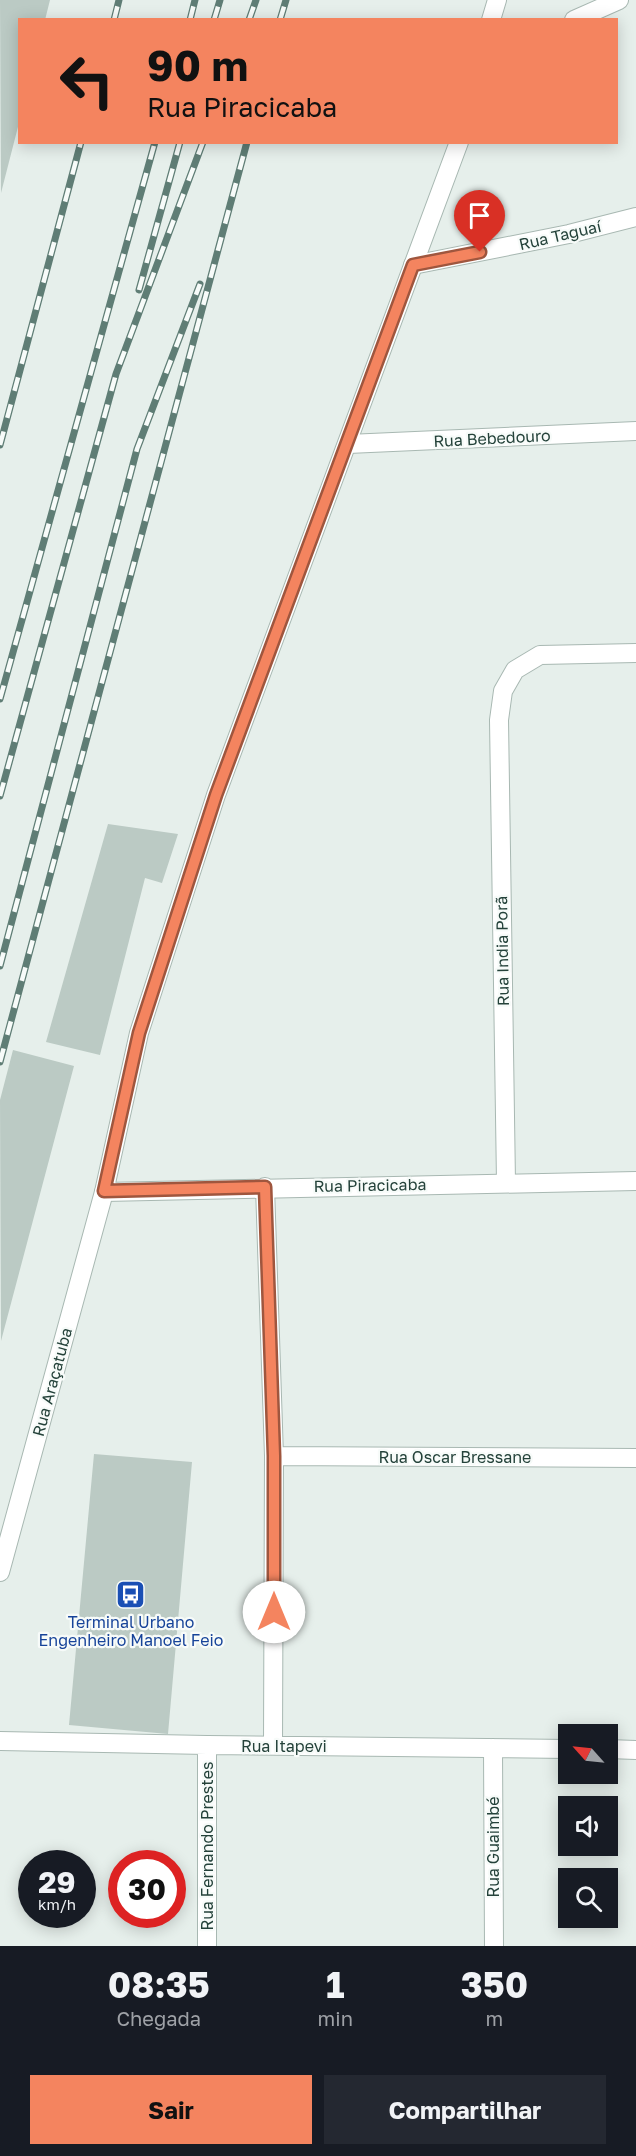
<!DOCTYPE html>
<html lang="pt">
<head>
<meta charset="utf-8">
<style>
	body { margin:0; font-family:"Golos Text",sans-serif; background:#242831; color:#f1f3f6; height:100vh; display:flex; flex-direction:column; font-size:22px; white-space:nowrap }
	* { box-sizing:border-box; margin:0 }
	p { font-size:20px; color:#9ea1a6 }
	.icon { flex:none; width:33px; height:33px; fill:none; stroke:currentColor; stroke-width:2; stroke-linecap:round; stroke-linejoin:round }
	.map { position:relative; height:1946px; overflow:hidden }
	.sheet { display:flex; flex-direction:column; background:#171b24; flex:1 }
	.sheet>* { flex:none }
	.guide { position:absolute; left:18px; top:18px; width:600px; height:126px; border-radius:0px; box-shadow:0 3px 15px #0003; background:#f4845f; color:#111; overflow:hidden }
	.needle { width:39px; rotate:297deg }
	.controls { position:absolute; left:558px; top:1724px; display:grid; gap:12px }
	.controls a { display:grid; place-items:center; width:60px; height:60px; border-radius:0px; background:#171b24; box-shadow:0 3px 15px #0003; font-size:30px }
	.speed { position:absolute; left:18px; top:1850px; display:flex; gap:12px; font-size:30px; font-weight:700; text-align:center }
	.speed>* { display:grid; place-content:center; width:78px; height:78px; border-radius:50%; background:#171b24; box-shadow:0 3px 15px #0003; line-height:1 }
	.speed small { font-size:15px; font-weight:400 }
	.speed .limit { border:9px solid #d22; background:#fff; color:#111 }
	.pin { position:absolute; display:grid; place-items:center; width:51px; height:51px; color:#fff; margin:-62px -26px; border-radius:50% 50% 50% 0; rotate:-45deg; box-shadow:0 0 6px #0007 }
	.pin .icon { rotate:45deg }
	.me { position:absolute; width:66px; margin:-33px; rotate:0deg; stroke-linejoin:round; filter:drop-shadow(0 0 4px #0008) }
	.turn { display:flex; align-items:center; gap:21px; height:126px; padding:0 30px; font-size:27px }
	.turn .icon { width:78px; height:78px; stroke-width:2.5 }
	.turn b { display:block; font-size:42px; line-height:51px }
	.eta { display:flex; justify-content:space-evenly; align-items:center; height:102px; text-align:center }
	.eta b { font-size:36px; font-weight:700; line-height:42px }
	.button { display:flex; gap:12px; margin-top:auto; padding:12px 30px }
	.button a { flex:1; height:69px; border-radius:0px; background:#f4845f; color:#111; font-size:24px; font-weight:700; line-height:69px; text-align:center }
	.button a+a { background:#242831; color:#f1f3f6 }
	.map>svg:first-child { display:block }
</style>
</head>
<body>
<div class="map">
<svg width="636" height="1946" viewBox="0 0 636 1946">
	<rect width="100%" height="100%" fill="#e6efeb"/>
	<!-- building -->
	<path fill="#bbcac4" d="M0,0H50L45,20H20V119L1,193Z
		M108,824L178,834L162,883L145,878L100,1055L46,1042Z
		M13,1050L74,1066L1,1341L0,1100Z
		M94,1454L192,1462L168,1734L69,1725Z"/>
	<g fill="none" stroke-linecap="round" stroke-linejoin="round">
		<defs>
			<path id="service" d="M491,20L497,0"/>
			<path id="minor" d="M413,265L569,234L636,217
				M348,444L636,431
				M506,1182L499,720L503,691L515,670L540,655L636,653
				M265,1187L274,1456L273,1745
				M274,1456L636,1458
				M0,1572L104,1192
				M0,1741L207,1745L568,1749
				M493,1748L494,1946
				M608,1749L636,1750
				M207,1946V1745"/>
			<path id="tertiary" d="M574,20L619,0
				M459,142L216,795L139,1033L104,1192L636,1181"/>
		</defs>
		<!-- service casing -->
		<use href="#service" stroke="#a8b8b2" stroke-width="20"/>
		<!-- minor casing -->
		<use href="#minor" stroke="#a8b8b2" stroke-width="20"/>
		<!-- tertiary casing -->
		<use href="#tertiary" stroke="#a8b8b2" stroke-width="20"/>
		<!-- service -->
		<use href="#service" stroke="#fff" stroke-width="18"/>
		<!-- minor -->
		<use href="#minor" stroke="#fff" stroke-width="18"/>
		<!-- tertiary -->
		<use href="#tertiary" stroke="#fff" stroke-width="18"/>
		<defs>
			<path id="rail" d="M114,20L119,0
				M190,20L195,0
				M214,20L220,0
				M249,20L256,0
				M280,20L286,0
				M139,290L180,142
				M0,445L81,142
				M0,699L155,142
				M0,796L116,374L203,142
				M0,966L137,449L200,284
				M0,1062L247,142"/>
		</defs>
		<!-- rail casing -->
		<use href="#rail" stroke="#5f7d75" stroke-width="7"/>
		<!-- rail -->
		<use href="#rail" stroke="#f7fbf9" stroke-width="4.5" stroke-dasharray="14" stroke-linecap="butt"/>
	</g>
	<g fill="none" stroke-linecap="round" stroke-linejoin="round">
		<defs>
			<path id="route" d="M274,1612V1456L265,1187L104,1191L139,1033L216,795L413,265L480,252"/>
		</defs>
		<!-- route casing -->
		<use href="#route" stroke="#9f563e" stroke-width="15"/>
		<!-- route -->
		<use href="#route" stroke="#f4845f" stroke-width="10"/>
	</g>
	<!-- icons -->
	<defs>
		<symbol id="bus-square" viewBox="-11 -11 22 22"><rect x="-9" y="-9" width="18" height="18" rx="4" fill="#1a4fb4" stroke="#f7fbf9"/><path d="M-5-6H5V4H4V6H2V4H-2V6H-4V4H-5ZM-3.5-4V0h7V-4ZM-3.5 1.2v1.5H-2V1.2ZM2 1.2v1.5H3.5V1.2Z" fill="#fff"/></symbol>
	</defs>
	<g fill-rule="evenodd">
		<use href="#bus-square" x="114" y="1578" width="33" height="33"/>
	</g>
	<g text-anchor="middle" stroke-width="4.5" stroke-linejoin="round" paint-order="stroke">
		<!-- street labels -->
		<g font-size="16" fill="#24423a" stroke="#f7fbf9">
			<text transform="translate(560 235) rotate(-13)" y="6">Rua Taguaí</text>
			<text transform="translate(492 438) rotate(-3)" y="6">Rua Bebedouro</text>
			<text transform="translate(502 951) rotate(-91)" y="6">Rua India Porã</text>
			<text transform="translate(370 1185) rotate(-1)" y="6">Rua Piracicaba</text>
			<text transform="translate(52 1382) rotate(-75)" y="6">Rua Araçatuba</text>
			<text x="455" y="1463">Rua Oscar Bressane</text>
			<text x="284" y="1752">Rua Itapevi</text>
			<text transform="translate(207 1846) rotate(-90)" y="6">Rua Fernando Prestes</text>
			<text transform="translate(493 1847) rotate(-90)" y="6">Rua Guaimbé</text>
		</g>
		<!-- transit labels -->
		<g font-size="16" fill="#164399" stroke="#f7fbf9">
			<text x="131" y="1628">Terminal Urbano<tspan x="131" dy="18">Engenheiro Manoel Feio</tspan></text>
		</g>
	</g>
</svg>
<div class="controls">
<a><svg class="needle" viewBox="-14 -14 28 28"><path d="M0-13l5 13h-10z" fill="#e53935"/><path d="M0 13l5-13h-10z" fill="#9ea1a6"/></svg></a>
<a><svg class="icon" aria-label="sound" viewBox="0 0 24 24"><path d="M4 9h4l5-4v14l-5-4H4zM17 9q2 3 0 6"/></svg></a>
<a><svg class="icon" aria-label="search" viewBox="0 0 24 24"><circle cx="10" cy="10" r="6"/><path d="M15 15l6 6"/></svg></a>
</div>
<div class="speed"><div>29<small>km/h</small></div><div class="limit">30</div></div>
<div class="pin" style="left:480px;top:252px;background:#d93025"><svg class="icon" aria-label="arrive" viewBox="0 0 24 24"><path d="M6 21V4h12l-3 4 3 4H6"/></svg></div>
<svg class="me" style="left:274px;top:1612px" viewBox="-20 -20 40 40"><circle r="19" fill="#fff"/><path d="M0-13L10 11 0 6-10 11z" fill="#f4845f"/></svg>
<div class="guide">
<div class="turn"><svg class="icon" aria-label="left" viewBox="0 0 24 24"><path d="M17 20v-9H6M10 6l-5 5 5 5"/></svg><div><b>90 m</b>Rua Piracicaba</div></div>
</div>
</div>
<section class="sheet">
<div class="eta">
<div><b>08:35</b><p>Chegada</p></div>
<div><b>1</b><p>min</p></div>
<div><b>350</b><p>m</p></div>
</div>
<div class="button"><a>Sair</a><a>Compartilhar</a></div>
</section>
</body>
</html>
